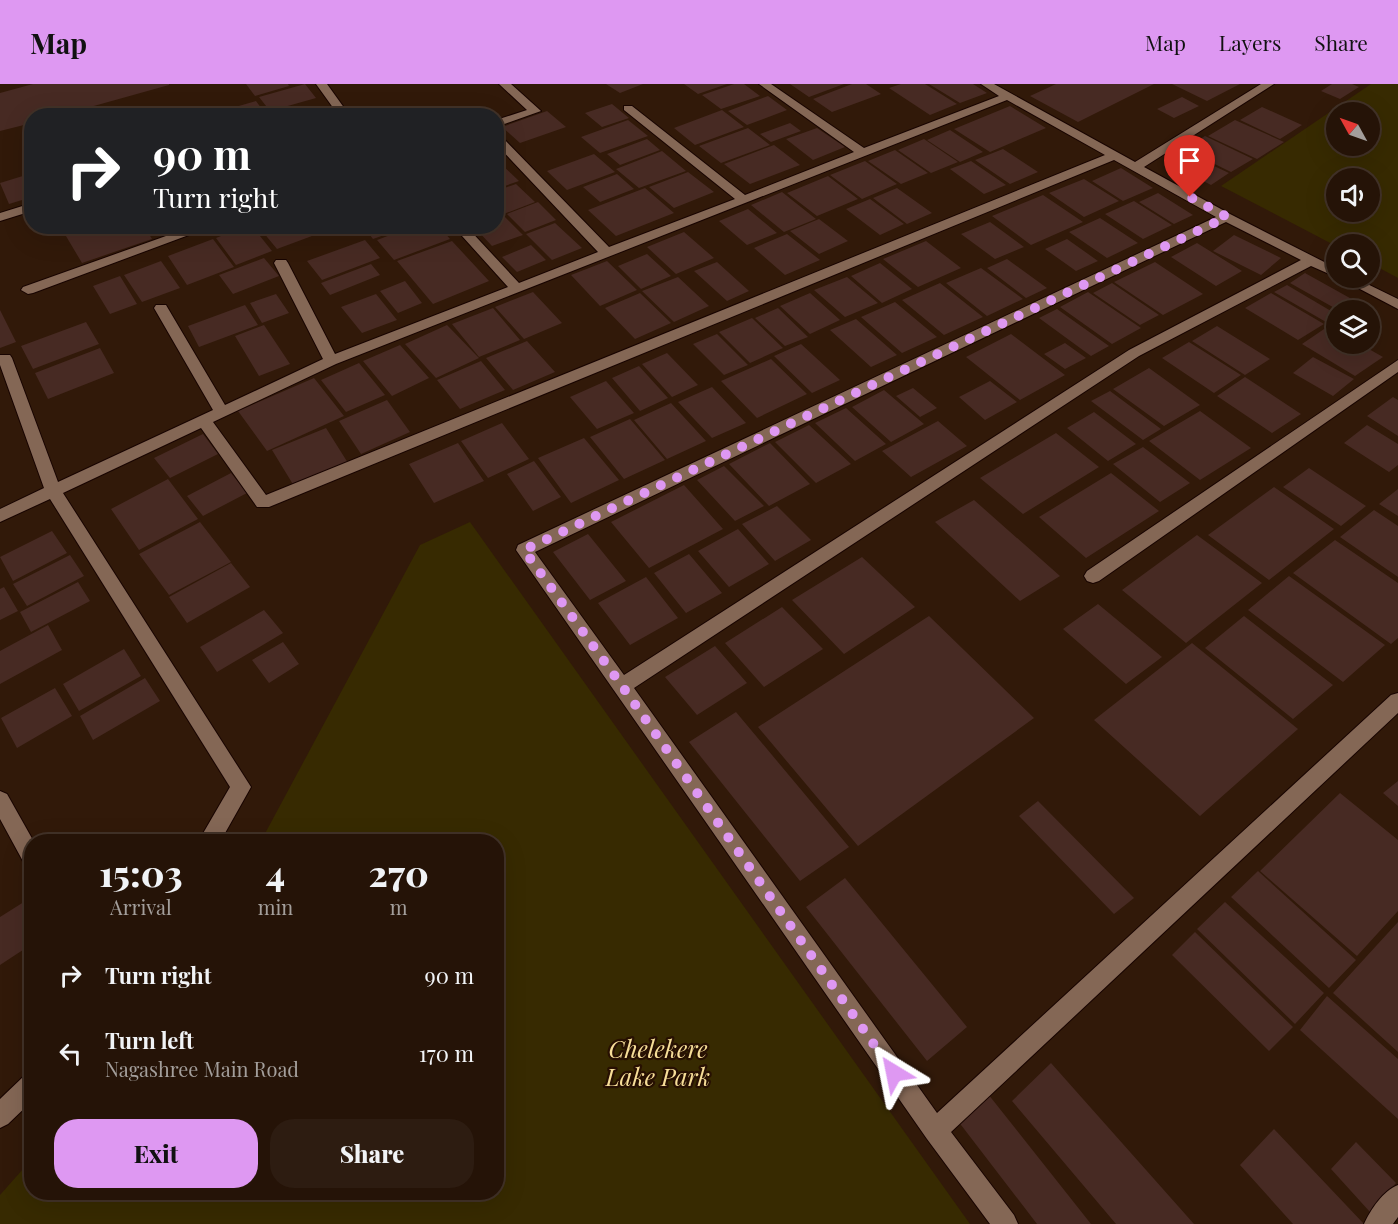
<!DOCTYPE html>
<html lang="en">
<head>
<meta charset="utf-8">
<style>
	body { margin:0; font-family:"Playfair Display",serif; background:#2d1c11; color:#f1f3f6; height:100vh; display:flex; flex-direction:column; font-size:22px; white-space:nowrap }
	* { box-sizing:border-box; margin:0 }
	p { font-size:20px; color:#a39e9b }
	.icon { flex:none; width:33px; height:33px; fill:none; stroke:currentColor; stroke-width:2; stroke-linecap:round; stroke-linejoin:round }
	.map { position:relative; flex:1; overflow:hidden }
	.panel { position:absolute; left:24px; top:750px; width:480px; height:366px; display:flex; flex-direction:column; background:#251307; border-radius:24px; box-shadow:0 6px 24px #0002,0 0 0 2px #423228 }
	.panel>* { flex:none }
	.hud { position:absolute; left:24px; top:24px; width:480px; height:126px; border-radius:24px; box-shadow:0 6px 24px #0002,0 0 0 2px #423228; background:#202124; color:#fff; overflow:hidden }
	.needle { width:39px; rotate:310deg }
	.fabs { position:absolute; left:1326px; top:18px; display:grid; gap:12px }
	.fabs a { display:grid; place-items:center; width:54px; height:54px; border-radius:50%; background:#251307; box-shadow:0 6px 24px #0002,0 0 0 2px #423228; font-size:30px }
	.pin { position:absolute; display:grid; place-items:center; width:51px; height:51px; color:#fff; margin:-62px -26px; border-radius:50% 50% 50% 0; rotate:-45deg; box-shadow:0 0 6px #0007 }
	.pin .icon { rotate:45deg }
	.me { position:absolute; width:66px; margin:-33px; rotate:325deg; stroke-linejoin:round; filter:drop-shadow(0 0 4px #0008) }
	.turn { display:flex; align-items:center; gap:21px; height:126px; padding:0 30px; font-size:27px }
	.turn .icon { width:78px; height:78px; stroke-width:2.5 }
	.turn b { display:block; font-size:42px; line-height:51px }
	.eta { display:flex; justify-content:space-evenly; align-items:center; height:102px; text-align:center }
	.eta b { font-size:36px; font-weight:800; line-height:42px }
	.action { display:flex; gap:12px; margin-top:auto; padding:12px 30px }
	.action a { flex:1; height:69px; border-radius:24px; background:#de98f2; color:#111; font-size:24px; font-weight:800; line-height:69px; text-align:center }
	.action a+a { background:#2d1c11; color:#f1f3f6 }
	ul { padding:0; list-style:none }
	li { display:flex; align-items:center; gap:18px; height:78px; padding:0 30px }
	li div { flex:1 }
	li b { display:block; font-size:22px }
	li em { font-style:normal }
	header { display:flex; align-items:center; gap:36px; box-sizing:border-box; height:84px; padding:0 30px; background:#de98f2; color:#111 }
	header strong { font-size:28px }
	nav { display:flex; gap:33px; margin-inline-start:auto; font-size:21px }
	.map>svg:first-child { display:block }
</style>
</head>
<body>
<header>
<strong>Map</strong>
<nav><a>Map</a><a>Layers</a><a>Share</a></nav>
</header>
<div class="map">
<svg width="1398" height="1140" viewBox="0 0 1398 1140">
	<rect width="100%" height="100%" fill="#311909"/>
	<!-- green -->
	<path fill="#372a01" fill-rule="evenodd" d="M1371,0H1398V194L1370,179V160L1336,162L1221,102ZM1336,28H1370V62H1336ZM1336,94H1370V128H1336Z
		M470,438L970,1140H0V1111L31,1076L32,1108H496V758L261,757L420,461Z"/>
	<!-- building -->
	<path fill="#472a23" d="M33,0H169V1L58,32H32V39L0,47V9Z
		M246,0H288L289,2L255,12Z
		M305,0L316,14L270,27L259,13Z
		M606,0H643L620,9Z
		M684,0H727L698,10Z
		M734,0H744L760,12L721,25L702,11Z
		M790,0H844L809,13Z
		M852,0H866L881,10L832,28L813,15Z
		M901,0H925L957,20L930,31L889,4Z
		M929,0H973L987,9L960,19Z
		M1056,0H1154L1078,38L1030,12Z
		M1172,0H1240L1207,17Z
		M1332,0H1352L1359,3L1340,15L1321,7Z
		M768,12L787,26L747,41L728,27Z
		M1182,13L1199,22L1174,34L1157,25Z
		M256,17L267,32H208V31Z
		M612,20L629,34L602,43L585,29Z
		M1010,22L1046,44L990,68L954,45Z
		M471,23L481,32H447V31Z
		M1262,23L1302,41L1280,55L1240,36Z
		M722,26L744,43L695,61L674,44Z
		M547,27L566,43L520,59L502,43Z
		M628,36L648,52L600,69L581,53Z
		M1235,36L1284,58L1257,75L1208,52Z
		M790,39L801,47L771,58L760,50Z
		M748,44L770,61L721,79L699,62Z
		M817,44L845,63L813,76L786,55Z
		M950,46L983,68L960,78L927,56Z
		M1205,52L1253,75L1231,88L1184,65Z
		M647,55L660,66L620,81L607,70Z
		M924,55L958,78L931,89L898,66Z
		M774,61L800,81L750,100L724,80Z
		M1003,65L1038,88L1010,100L975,76Z
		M895,66L928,89L901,100L868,77Z
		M662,67L686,87L639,104L616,85Z
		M1182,67L1229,89L1211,101L1165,77Z
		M594,70L615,88L567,106L547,87Z
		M496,75L519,97L496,105Z
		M865,77L897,100L862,115L830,91Z
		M971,77L1006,101L984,110L950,85Z
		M1121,84L1153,104L1123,117L1092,97Z
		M688,88L714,108L674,124L649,103Z
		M617,90L634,105L600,118L583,103Z
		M26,91L32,101V113L9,120L0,99Z
		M828,92L858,115L817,132L787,109Z
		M1084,95L1119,117L1084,133L1049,109Z
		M516,100L535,118L496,133V107Z
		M645,104L674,129L616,152L588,126Z
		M897,104L932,129L907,140L873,114Z
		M782,108L816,135L784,148L751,121Z
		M1158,109L1193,131L1174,140L1139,118Z
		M1043,111L1083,138L1031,161L992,132Z
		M870,115L904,140L880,151L846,125Z
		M1134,117L1172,141L1143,155L1105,130Z
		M538,118L556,136L525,148L507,130Z
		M748,125L777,149L747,161L719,137Z
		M504,132L523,151L492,162L474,143L496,142V135Z
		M1100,134L1138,159L1107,174L1069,148Z
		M819,135L848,157L819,170L790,147Z
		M990,138L1024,163L995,175L961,150Z
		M555,139L582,164L552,176L526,150Z
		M60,142H144L152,155L82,179Z
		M156,142H185V143L162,151Z
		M246,142H252L272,167L236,181L216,154Z
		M258,142H304L312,152L277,165Z
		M363,142H407V143L373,155Z
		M414,142H439L450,155L394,176L377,156Z
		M684,148L714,174L676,190L647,163Z
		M787,150L820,176L785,191L754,164Z
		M1234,151L1281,174L1261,191L1213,167Z
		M213,155L234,183L187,201L168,172Z
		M1067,155L1098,177L1076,187L1045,165Z
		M365,156L380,174L322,196L307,177Z
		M452,157L489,197L433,220L397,177Z
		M926,157L961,184L918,203L883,175Z
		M1197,159L1242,187L1216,202L1171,173Z
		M531,161L546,176L517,188L502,173Z
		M647,170L671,192L641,205L618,182Z
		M264,174L279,192L233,210L219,191Z
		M1007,175L1047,204L1026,214L987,184Z
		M161,177L180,204L142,218L124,191Z
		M607,177L637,206L600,222L571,191Z
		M717,178L749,207L727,217L694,187Z
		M1155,178L1203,210L1163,231L1114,198Z
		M880,179L912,205L882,219L851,192Z
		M371,180L380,191L330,211L321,199Z
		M981,184L1023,215L987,232L946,199Z
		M1305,189L1357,218L1344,226H1338L1290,199Z
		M120,192L137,220L110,230L93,202Z
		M678,193L709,222L674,238L642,207Z
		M847,193L878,219L845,233L814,206Z
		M405,197L422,219L398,229L380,207Z
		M940,199L983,233L944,251L902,216Z
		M1112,199L1159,231L1140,241L1093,209Z
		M1287,201L1336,230V231L1326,238L1274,208Z
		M533,208L562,239L524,255L495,223Z
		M1088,208L1141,244L1112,260L1060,223Z
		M640,209L671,239L635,255L605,224Z
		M810,209L840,236L810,250L780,222Z
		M1271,209L1324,240L1298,256L1245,224Z
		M276,210L289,229L262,239L250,219Z
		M376,210L397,236L362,249L341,223Z
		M895,218L937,253L902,269L861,233Z
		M245,221L258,241L199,263L188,242Z
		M493,224L520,256L479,273L452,240Z
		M778,224L808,253L785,262L755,234Z
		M1057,225L1109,262L1091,272L1039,234Z
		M0,226L16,258L0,264Z
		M752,234L783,264L750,279L719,248Z
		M856,235L897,271L871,283L830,246Z
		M86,238L99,260L33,285L21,262Z
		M264,241L290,280L259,292L235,252Z
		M447,241L479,274L436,294L405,260Z
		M1330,241L1336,245V260H1360L1383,273L1355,292L1302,260Z
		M1217,242L1270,275L1245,291L1192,257Z
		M717,250L748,281L724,291L693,260Z
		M1011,250L1065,291L1020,316L966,273Z
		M527,257L555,288L513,306L486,274Z
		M1189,258L1241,291L1214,309L1162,274Z
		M1065,259L1086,274L1065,285L1044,270Z
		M801,260L840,296L812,309L774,272Z
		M400,261L429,294L392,312L363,277Z
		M100,264L114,289L48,315L35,289Z
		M667,269L698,301L672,313L642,280Z
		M1313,273L1354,295L1333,312L1293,289Z
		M771,275L807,310L757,334L721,297Z
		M481,277L505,306L460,325L437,296Z
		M359,279L385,311L346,328L321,296Z
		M639,282L668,314L640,327L612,294Z
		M1149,284L1200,321L1164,342L1113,305Z
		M1245,293L1301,330L1272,349L1217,312Z
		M314,294L344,332L267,367L238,327Z
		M606,297L634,329L597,345L570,313Z
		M990,297L1017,318L985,336L959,313Z
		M712,303L746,339L712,354L678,318Z
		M913,304L937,324L920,333L896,312Z
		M884,306L924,340L891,358L852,323Z
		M1110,307L1161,345L1143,356L1091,317Z
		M1393,313L1398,316V352L1367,332Z
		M387,316L410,348L361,370L339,337Z
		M671,319L706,357L667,375L634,336Z
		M846,324L886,360L855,377L815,339Z
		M1200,327L1251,364L1200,396L1149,357Z
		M1094,328L1136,360L1108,377L1067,344Z
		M630,335L665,376L624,395L590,353Z
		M938,337L967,362L911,393L882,367Z
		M502,339L529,375L488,394L461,357Z
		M809,341L851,380L816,399L775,358Z
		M1367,341L1398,360V381L1389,388L1344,359Z
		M326,344L348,379L294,402L272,366Z
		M1056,349L1099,383L1023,430L980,394Z
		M203,350L218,370L170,394L154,374Z
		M584,354L619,396L571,419L538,374Z
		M458,359L484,397L434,419L409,380Z
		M770,359L810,400L769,422L729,380Z
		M1143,363L1190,399L1160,418L1113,380Z
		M534,377L561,413L533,427L507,390Z
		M724,382L764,422L735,437L697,396Z
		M1309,384L1366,422L1341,442L1283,403Z
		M231,389L247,409L203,432L187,412Z
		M1111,389L1159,427L1086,474L1039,433Z
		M168,395L198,435L139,466L111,425Z
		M684,401L723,445L649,484L611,438Z
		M1274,403L1334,445L1269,496L1208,451Z
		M1398,405V432L1379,420Z
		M974,416L1060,492L1020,517L935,438Z
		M777,422L811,456L775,477L742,440Z
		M1374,426L1398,442V493L1340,453Z
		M200,438L231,478L169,511L139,470Z
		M738,445L769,480L729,503L698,467Z
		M52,447L67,469L13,497L0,473Z
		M588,450L626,497L590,516L553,468Z
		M1197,451L1262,499L1186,559L1122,506Z
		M1335,456L1398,499V554L1391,560L1293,489Z
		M689,470L722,509L686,529L654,489Z
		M70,471L84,492L27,522L13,500Z
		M862,473L915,523L844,570L792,516Z
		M231,479L250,503L187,539L169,513Z
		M1289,492L1385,561L1343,598L1248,526Z
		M646,493L678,534L630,561L598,519Z
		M78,498L90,517L31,548L20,528Z
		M4,503L18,527L0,536V505Z
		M1098,520L1162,573L1126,600L1063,545Z
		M782,523L823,565L764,603L725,559Z
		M264,526L283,549L217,588L200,563Z
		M929,532L1034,634L858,762L758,643Z
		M1244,532L1333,601L1293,635L1205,564Z
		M48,541L62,566L0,600V567Z
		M283,558L299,580L269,599L252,576Z
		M1192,559L1298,645L1200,732L1094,636Z
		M715,562L747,599L697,631L665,593Z
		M124,565L141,592L79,627L63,600Z
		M145,594L160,617L93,656L80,632Z
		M55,604L72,632L17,664L1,634Z
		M736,628L849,763L800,797L689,658Z
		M1398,697V722L1383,709Z
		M1340,709L1398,756V827L1357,872L1260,787Z
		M1038,717L1134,814L1114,830L1019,732Z
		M1258,787L1356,876L1329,904L1231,813Z
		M845,794L967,943L927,977L806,823Z
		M27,816L32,826V860L0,881V833Z
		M1225,818L1324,909L1295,940L1197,845Z
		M1398,838V968L1333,909Z
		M1195,848L1293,943L1269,967L1172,871Z
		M1327,912L1398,975V1035L1300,946Z
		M1051,979L1194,1140H1116L1012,1017Z
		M988,1010L1091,1140H1037L958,1037Z
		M1274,1045L1364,1140H1293L1240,1081Z
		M1356,1058L1396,1099L1370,1128L1331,1085Z"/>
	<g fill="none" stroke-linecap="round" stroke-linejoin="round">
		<defs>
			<path id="minor" d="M316,0H327L350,32H339Z
				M499,0H511L541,27L496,43V36L527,26Z
				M759,0H771L864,64L999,12L981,0H994L1135,78L1261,0H1274L1144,83L1230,130L1336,184V193L1311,182L1139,272L634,604L937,1029L1391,611L1398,609V629L951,1048L1014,1131L1018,1140H990L927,1055L516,466L518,461L1216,133L1114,76L269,423H257L201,344L63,409L251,703L220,758H198L230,703L50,415L0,438V425L44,404L0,281V271H10L12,274L58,398L213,326L154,224L156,221H166L225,321L323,275L274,179L276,176H286L288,179L335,270L508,203L453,142H466L519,199L598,168L496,60V50L500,51L609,163L735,115L624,26V22H632L745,111L854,68ZM1007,16L1105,71L266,411L213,338L336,280ZM1226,138L1301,176L1129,266L624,591L535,468Z
				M32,119V127L0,137V129Z
				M194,142H213L33,209L28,210L21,206L23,203Z
				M1339,194H1355L1398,215V225Z
				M1398,276V288L1099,497L1093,499L1087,497L1084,492L1087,487Z
				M0,707L7,710L34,758H32V784L25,781L0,735Z
				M32,989V1017L8,1040L0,1044V1015L24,992Z
				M1398,1101V1133L1393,1140H1364C1371,1125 1383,1107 1398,1101Z"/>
		</defs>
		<!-- minor casing -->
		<use href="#minor" stroke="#180400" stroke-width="2"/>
		<!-- minor -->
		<use href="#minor" fill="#846755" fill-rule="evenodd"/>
	</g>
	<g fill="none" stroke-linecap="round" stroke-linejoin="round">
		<!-- route -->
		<path stroke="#de98f2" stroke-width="10" stroke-dasharray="0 18" d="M894,989L622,602L524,466L1227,133L1190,113"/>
	</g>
	<g text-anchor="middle" stroke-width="4.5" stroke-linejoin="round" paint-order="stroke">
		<!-- near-park labels -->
		<g font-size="24" font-style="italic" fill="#f7de98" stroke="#271002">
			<text x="658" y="974">Chelekere<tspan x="658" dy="28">Lake Park</tspan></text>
		</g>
	</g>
</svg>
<div class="fabs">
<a><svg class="needle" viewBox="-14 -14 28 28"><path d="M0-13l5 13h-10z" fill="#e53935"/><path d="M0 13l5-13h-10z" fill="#a39e9b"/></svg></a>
<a><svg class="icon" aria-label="sound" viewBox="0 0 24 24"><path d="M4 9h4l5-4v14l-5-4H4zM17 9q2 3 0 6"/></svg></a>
<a><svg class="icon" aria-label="search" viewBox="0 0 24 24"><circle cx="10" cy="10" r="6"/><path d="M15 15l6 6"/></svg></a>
<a><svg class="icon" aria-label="layers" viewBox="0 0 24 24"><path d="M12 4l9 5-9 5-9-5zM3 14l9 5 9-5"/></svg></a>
</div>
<div class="pin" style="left:1190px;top:113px;background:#d93025"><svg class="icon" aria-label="arrive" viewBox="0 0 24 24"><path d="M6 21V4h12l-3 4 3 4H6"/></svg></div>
<svg class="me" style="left:894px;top:989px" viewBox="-20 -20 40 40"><path d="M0-17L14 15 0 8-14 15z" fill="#de98f2" stroke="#fff" stroke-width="4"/></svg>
<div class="hud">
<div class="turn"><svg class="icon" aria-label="right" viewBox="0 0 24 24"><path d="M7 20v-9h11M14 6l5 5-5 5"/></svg><div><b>90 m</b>Turn right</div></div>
</div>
<section class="panel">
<div class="eta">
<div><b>15:03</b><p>Arrival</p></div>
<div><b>4</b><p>min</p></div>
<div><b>270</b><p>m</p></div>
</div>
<ul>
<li><svg class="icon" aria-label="right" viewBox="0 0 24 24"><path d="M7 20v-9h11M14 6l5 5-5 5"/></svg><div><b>Turn right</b></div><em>90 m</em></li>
<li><svg class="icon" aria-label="left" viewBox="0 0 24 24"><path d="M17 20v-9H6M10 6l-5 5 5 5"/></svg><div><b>Turn left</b><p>Nagashree Main Road</p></div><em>170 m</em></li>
</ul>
<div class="action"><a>Exit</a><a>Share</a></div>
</section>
</div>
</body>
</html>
